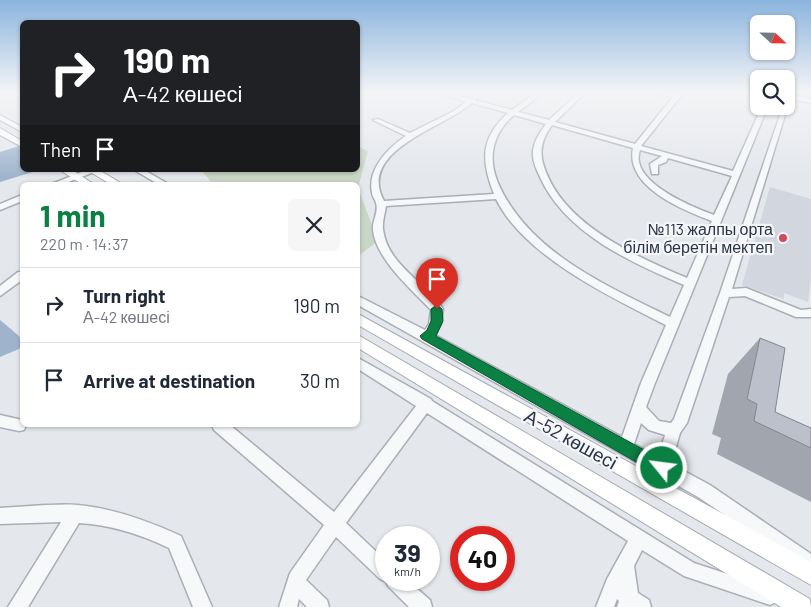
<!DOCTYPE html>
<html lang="en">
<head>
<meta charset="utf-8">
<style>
	body { margin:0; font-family:Barlow,sans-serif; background:#f6f6f7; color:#1f2937; height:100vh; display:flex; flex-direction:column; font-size:19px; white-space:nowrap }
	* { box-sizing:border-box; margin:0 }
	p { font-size:16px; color:#747a83 }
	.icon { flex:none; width:28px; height:28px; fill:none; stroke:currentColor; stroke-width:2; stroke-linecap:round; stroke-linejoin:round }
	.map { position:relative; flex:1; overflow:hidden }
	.details { position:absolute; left:20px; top:182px; width:340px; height:245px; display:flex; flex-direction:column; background:#fff; border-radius:8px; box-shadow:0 1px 4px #0004 }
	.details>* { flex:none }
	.top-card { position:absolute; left:20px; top:20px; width:340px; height:152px; border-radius:8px; box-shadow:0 1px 4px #0004; background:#202124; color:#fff; overflow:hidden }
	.needle { width:32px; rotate:112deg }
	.controls { position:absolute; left:750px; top:15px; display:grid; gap:10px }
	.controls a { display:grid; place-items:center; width:45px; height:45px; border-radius:8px; background:#fff; box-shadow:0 1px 4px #0004; font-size:25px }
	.speed { position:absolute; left:375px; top:526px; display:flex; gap:10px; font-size:25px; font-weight:700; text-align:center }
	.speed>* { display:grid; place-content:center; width:65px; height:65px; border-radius:50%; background:#fff; box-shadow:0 1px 4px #0004; line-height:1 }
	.speed small { font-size:12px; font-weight:400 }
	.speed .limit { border:8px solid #d22; background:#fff; color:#111 }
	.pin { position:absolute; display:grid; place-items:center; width:42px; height:42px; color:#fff; margin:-51px -21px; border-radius:50% 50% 50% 0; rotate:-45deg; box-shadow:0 0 5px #0007 }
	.pin .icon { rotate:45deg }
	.me { position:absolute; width:55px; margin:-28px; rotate:299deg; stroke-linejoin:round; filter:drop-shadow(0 0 4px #0008) }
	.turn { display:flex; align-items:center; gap:18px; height:105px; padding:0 20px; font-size:22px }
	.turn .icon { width:65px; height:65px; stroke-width:2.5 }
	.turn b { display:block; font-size:35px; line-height:42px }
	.then { display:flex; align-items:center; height:48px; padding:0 20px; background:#0003; gap:10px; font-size:19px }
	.round { display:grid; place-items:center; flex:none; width:52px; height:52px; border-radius:8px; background:#f6f6f7 }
	.summary { display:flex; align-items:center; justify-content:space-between; height:85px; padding:0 20px }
	h1 { font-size:30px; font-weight:700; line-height:38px; color:#0b8043 }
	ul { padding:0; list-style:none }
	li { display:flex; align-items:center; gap:15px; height:75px; padding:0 20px; border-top:1px solid #e0e1e3 }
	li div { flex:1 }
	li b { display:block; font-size:19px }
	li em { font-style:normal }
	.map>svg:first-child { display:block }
</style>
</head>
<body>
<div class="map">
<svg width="811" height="607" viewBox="0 0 811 607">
	<rect width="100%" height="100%" fill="#e4e7ec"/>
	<!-- built -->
	<path fill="#d2d6de" d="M770,187L811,199V278L808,302L784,293V299L742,285Z"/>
	<!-- green -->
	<path fill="#c9d6c5" d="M358,146L368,151L358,188L378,241L358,256V185H214L201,170H358Z"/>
	<!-- water -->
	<path fill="#9fb4cc" d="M22,145V170L36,171L0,182V152Z
		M0,320L19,336L22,344L19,349L0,357Z"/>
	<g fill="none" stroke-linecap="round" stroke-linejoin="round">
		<defs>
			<path id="minor" d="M436,92H445L470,99L475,92H481L475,100L512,110L537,92H544L518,112L549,120L580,92H586L555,122L635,144L673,97L653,93L652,92L676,94L678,92H684L641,146L733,171L762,106H768L655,383L646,407L659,421L671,423L674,419L720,293L783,106L788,105L732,289L746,288L801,310L811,309V317H796L745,296L729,297L687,423L680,433L671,464L710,485L811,554V573L698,497L358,305V296L425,330L429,324L431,310C412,290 376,259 373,230C372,221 379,212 376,203C375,199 372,196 372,193C367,169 388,148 406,136L373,120L378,119L410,133L454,111L466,102ZM472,103L508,113C480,138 481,161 494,194L384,201C356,150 446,127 472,103ZM514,115L546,124C540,132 534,141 533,151C532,160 536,169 540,177C565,233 630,262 684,285L670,317C607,286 528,252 498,183C487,157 493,133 514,115ZM552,125L633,148C625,187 683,210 712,221L687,278C639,258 572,228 549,179C539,158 538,144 552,125ZM640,150L662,156L650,164L652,174H658V165L666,162L668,158L732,176L714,215C692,207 644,187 639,162C638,158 639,153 640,150ZM496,199C524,256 612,298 666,325L641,383L622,437L435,335L441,324L443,309C426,282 387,265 383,229C382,222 385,214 386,206ZM641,423L649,430L665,435L658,457L634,444Z
				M805,92H811V94L806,93Z
				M786,94L811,99V103L786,98Z
				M87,170H99L61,185H49Z
				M134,170H144L170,185H160Z
				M22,195V201L0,210V204Z
				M18,272H22V280L0,296V286Z
				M358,358L431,399L432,401L694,563L776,590L779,596L776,602L770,605L684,576L642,550L634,566L638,593L649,600L651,607H617L619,601L617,599L614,607H596L607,579L628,541L427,413L346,523L386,561V580H407L430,600L432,607H409L388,586L386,582L380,579L336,537L306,580L327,600L329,607H307L299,599L297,607H279L290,573L324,525L214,430L212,425H230L334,512L416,406L358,369Z
				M0,415L22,420V425H26L24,430L19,431L0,427Z
				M46,505C56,505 67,504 77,505C113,508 148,521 181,536L212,607H193L169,548C140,534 111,525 79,523L28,607H8L61,522L0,524V508Z"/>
			<path id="major" d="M0,115L22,127V132L0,120Z
				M0,128L22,141V147L0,135Z
				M60,170H72L95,185H83Z
				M87,170H99L124,185H112Z
				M358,314L811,562V585L358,325Z
				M358,335L810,599L811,607H781L358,348Z"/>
		</defs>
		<!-- minor casing -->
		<use href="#minor" stroke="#a9aeb7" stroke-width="3"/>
		<!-- major casing -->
		<use href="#major" stroke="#a3abb8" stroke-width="2"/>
		<!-- minor -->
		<use href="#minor" fill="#f7f8fa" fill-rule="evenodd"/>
		<!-- major -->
		<use href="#major" fill="#fff" fill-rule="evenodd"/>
	</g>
	<!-- wall -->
	<path fill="#a1a5ae" d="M760,338L775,412L811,428V502L717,454L721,438L712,434L728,374Z"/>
	<!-- building -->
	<path fill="#bbc0ca" stroke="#83868d" d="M760,338L785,348L775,412L811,428V448L754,421L757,404L747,399Z"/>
	<!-- sky -->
	<linearGradient id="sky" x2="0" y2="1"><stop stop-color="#8bb4dd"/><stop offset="0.52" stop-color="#f3f4f6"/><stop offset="1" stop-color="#f3f4f6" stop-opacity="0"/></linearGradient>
	<rect width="811" height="177" fill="url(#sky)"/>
	<!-- route -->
	<path fill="#0b8043" stroke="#07532c" d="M437,305L442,309L443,321L436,336L668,463L670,468L668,474L662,476L657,474L422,339L420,336L427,330L431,321V309Z"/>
	<!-- markers -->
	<circle fill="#d1495b" stroke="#f4f6f9" stroke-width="2" cx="783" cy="238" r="5"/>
	<g text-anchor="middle" stroke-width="4.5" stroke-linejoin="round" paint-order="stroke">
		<!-- poi labels -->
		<g font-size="16" fill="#2b3445" stroke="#f4f6f9" text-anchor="end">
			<text x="773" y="235">№113 жалпы орта<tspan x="773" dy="18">білім беретін мектеп</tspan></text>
		</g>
		<!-- near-street labels -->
		<g font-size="19" fill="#2b3445" stroke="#f4f6f9">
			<text transform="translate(571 439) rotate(29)" y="7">А-52 көшесі</text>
		</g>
	</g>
</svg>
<div class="controls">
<a><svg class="needle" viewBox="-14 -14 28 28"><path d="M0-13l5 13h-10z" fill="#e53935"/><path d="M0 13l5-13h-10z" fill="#747a83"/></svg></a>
<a><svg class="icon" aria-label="search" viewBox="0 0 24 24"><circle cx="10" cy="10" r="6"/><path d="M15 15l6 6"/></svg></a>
</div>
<div class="speed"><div>39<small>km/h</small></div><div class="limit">40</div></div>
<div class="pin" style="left:437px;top:309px;background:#d93025"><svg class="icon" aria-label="arrive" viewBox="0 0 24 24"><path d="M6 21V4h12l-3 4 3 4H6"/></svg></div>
<svg class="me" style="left:662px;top:468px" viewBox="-20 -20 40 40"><circle r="17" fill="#0b8043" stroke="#fff" stroke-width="3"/><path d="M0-11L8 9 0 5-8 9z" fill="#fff"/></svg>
<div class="top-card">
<div class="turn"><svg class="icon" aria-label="right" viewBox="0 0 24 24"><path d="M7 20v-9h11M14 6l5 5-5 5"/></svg><div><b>190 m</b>А-42 көшесі</div></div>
<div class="then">Then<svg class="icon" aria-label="arrive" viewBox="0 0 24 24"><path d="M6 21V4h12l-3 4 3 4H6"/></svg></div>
</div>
<section class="details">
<div class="summary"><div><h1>1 min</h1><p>220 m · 14:37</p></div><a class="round"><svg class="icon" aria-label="close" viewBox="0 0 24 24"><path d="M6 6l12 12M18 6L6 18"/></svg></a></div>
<ul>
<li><svg class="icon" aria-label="right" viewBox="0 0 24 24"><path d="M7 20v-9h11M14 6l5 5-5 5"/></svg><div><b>Turn right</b><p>А-42 көшесі</p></div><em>190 m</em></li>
<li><svg class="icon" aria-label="arrive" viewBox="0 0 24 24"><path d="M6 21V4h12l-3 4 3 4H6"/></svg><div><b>Arrive at destination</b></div><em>30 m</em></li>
</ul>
</section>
</div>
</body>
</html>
